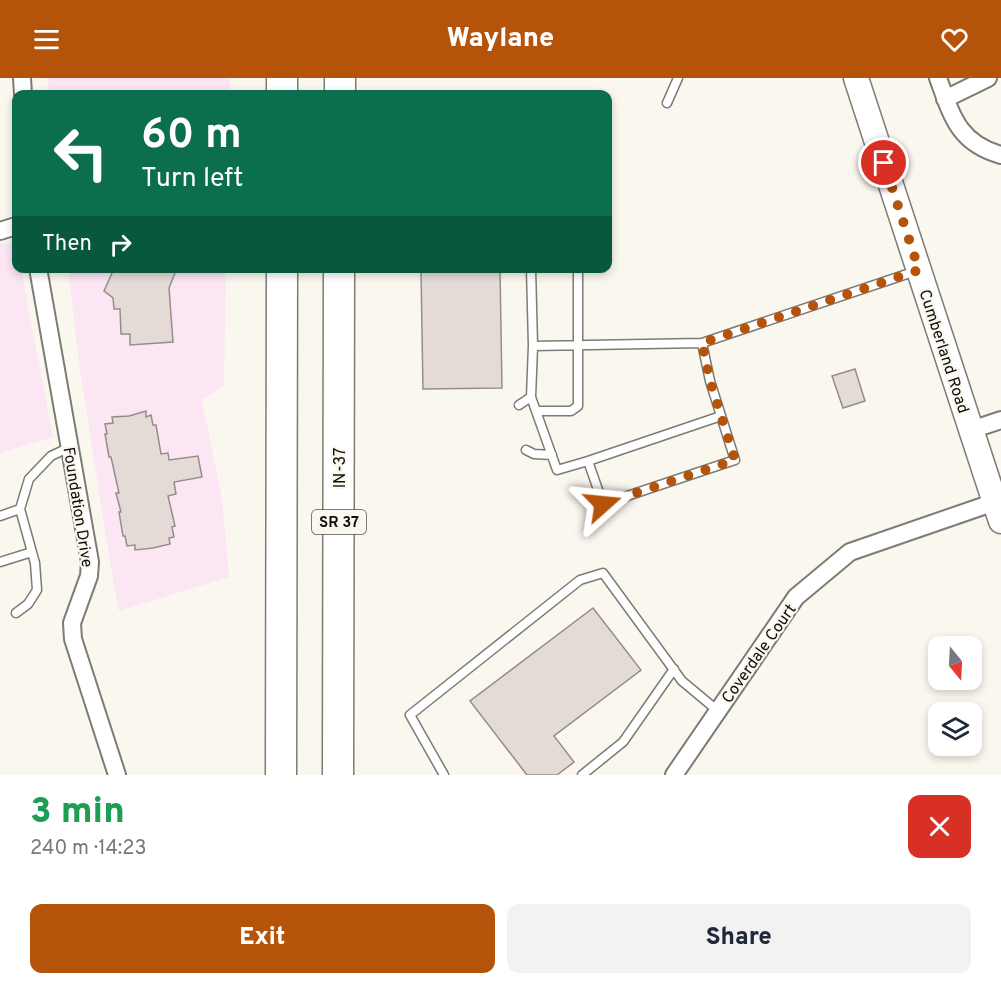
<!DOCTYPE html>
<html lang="en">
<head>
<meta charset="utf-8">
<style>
	body { margin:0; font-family:Overpass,sans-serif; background:#f2f2f3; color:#1f2937; height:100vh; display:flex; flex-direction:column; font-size:22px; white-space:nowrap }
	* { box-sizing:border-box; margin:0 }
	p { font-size:20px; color:#747a83 }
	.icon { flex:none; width:33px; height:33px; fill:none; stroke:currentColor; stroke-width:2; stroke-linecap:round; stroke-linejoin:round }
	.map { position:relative; height:697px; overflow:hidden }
	.drawer { display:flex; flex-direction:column; background:#fff; flex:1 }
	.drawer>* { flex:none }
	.hud { position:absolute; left:12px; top:12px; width:600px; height:183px; border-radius:12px; box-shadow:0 3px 9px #0003; background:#0b6e4f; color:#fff; overflow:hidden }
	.needle { width:39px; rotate:162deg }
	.tools { position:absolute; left:928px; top:558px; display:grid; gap:12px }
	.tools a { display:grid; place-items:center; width:54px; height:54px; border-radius:12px; background:#fff; box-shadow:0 3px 9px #0003; font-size:30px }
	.pin { position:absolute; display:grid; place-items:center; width:51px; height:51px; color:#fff; margin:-26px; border:3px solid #fff; border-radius:50%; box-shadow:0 2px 6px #0007 }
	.me { position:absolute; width:66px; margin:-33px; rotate:72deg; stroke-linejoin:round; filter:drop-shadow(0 0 4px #0008) }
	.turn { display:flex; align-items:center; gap:21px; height:126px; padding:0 30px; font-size:27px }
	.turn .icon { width:78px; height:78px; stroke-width:2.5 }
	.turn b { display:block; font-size:42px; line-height:51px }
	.then { display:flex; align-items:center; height:57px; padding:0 30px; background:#0003; gap:12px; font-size:22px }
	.round { display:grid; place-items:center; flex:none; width:63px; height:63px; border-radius:12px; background:#f2f2f3 }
	.summary { display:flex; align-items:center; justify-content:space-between; height:102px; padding:0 30px }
	h1 { font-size:36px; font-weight:800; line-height:45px; color:#1e9e55 }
	.cta { display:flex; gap:12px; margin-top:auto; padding:12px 30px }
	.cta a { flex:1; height:69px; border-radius:12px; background:#b45309; color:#fff; font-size:24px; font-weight:800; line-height:69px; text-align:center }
	.cta a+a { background:#f2f2f3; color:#1f2937 }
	header { display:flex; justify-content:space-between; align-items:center; height:78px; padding:0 30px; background:#b45309; color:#fff; font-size:27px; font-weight:800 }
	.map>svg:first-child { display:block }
</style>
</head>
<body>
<header><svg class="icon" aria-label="menu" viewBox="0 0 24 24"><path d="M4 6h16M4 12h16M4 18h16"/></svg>Waylane<svg class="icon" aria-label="heart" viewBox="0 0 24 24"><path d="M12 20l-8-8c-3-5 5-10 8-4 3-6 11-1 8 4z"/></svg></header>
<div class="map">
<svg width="1001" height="697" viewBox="0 0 1001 697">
	<rect width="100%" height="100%" fill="#faf7ef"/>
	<!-- commercial -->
	<path fill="#fce6f4" d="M47,0H230V16H49Z
		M15,163L16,190L21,191L53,359L0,375V166Z
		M68,191H226L224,308L202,322L222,421L229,499L119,533L109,478L80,292Z"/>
	<!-- building -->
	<path fill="#e4dbd7" stroke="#968d8a" stroke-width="1.5" d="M112,190H177L169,210L173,264L130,267V256H121L120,231H114L113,220L104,213L112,195Z
		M500,192L502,310L423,311L421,194Z
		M855,291L865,323L843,330L832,298Z
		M146,333V339L151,337L153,347H156L161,376L168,375L169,382L198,378L202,399L174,404L176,416L168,418L175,448L172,449L174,459L169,460L170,466L153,470L135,472V467L127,468L125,458H123L119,434H121L116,415H119L111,379H109L105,356H107L105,346L113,345L112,339L129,338Z
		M593,530L641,592L554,658L574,684L557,697H527L470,623Z"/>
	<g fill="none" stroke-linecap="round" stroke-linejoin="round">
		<defs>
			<path id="lane" d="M667,25L678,0
				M531,190L533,268
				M702,265L710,303L735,382L603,426L588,383L721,338
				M519,327L531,319
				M536,333H571L578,328V190
				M526,372L534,376L552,377
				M588,383L557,392L531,319L533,268L702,265L916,193
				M0,438L20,431
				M0,484L32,474
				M16,535L28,526L37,512L35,485L20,431L29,401L51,378L70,369
				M444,697L410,637L580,502L603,495L682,603L718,633
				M582,697L623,664L674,591"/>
			<path id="street" d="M22,0L23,16
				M938,0C952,38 958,65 1001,77
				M945,21L988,0
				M0,153L16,148
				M38,190L90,484L89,498L72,545L73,561L117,697
				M971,352L1001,342
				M674,697L796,519L850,474L995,424"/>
			<path id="secondary" d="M856,0L1001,443"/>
			<path id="highway" d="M282,16V0
				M340,16V0
				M281,697L282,190
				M338,697L339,190"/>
		</defs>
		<!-- lane casing -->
		<use href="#lane" stroke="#7d7b73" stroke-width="11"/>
		<!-- street casing -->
		<use href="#street" stroke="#7d7b73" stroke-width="20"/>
		<!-- secondary casing -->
		<use href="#secondary" stroke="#7d7b73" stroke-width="27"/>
		<!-- highway casing -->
		<use href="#highway" stroke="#7d7b73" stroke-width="33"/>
		<!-- lane -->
		<use href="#lane" stroke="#fff" stroke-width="8"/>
		<!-- street -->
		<use href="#street" stroke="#fff" stroke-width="16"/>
		<!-- secondary -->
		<use href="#secondary" stroke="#fff" stroke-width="24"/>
		<!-- highway -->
		<use href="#highway" stroke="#fff" stroke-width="30"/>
	</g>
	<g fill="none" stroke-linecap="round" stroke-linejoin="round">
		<!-- route -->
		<path stroke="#b45309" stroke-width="10" stroke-dasharray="0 18" d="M603,426L735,382L710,303L702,265L919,192L884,85"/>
	</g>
	<g text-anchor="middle" stroke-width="4.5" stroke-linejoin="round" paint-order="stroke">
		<!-- shield labels -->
		<rect fill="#faf7ef" stroke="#55534f" stroke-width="1.5" x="312" y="432" width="54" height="24" rx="4.5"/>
		<g font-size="15" font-weight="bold" fill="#0e0d0a">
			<text x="339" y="449">SR 37</text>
		</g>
		<!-- street labels -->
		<g font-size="16" fill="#0e0d0a" stroke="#faf7ef">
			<text transform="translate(945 273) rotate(72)" y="6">Cumberland Road</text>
			<text transform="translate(339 390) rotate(-90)" y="6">IN-37</text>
			<text transform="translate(79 429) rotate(81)" y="6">Foundation Drive</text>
			<text transform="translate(758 575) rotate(-55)" y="6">Coverdale Court</text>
		</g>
	</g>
</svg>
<div class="tools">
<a><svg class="needle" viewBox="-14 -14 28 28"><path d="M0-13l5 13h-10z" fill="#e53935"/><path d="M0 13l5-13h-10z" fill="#747a83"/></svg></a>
<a><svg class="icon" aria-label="layers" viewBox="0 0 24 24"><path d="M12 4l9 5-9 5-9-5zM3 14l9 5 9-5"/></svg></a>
</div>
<div class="pin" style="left:884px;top:85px;background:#d93025"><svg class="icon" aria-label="arrive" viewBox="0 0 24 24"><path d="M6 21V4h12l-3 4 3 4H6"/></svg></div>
<svg class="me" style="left:603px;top:426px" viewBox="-20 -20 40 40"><path d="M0-17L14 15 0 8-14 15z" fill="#b45309" stroke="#fff" stroke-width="4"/></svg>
<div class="hud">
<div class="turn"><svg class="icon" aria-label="left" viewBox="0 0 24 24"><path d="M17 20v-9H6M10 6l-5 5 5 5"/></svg><div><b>60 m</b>Turn left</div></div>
<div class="then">Then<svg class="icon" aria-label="right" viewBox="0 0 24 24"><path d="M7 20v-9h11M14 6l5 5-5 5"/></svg></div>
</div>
</div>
<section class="drawer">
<div class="summary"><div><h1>3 min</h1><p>240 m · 14:23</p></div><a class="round" style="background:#d93025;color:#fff"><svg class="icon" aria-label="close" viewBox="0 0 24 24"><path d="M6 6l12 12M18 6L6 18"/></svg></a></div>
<div class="cta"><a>Exit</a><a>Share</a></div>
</section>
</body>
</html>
